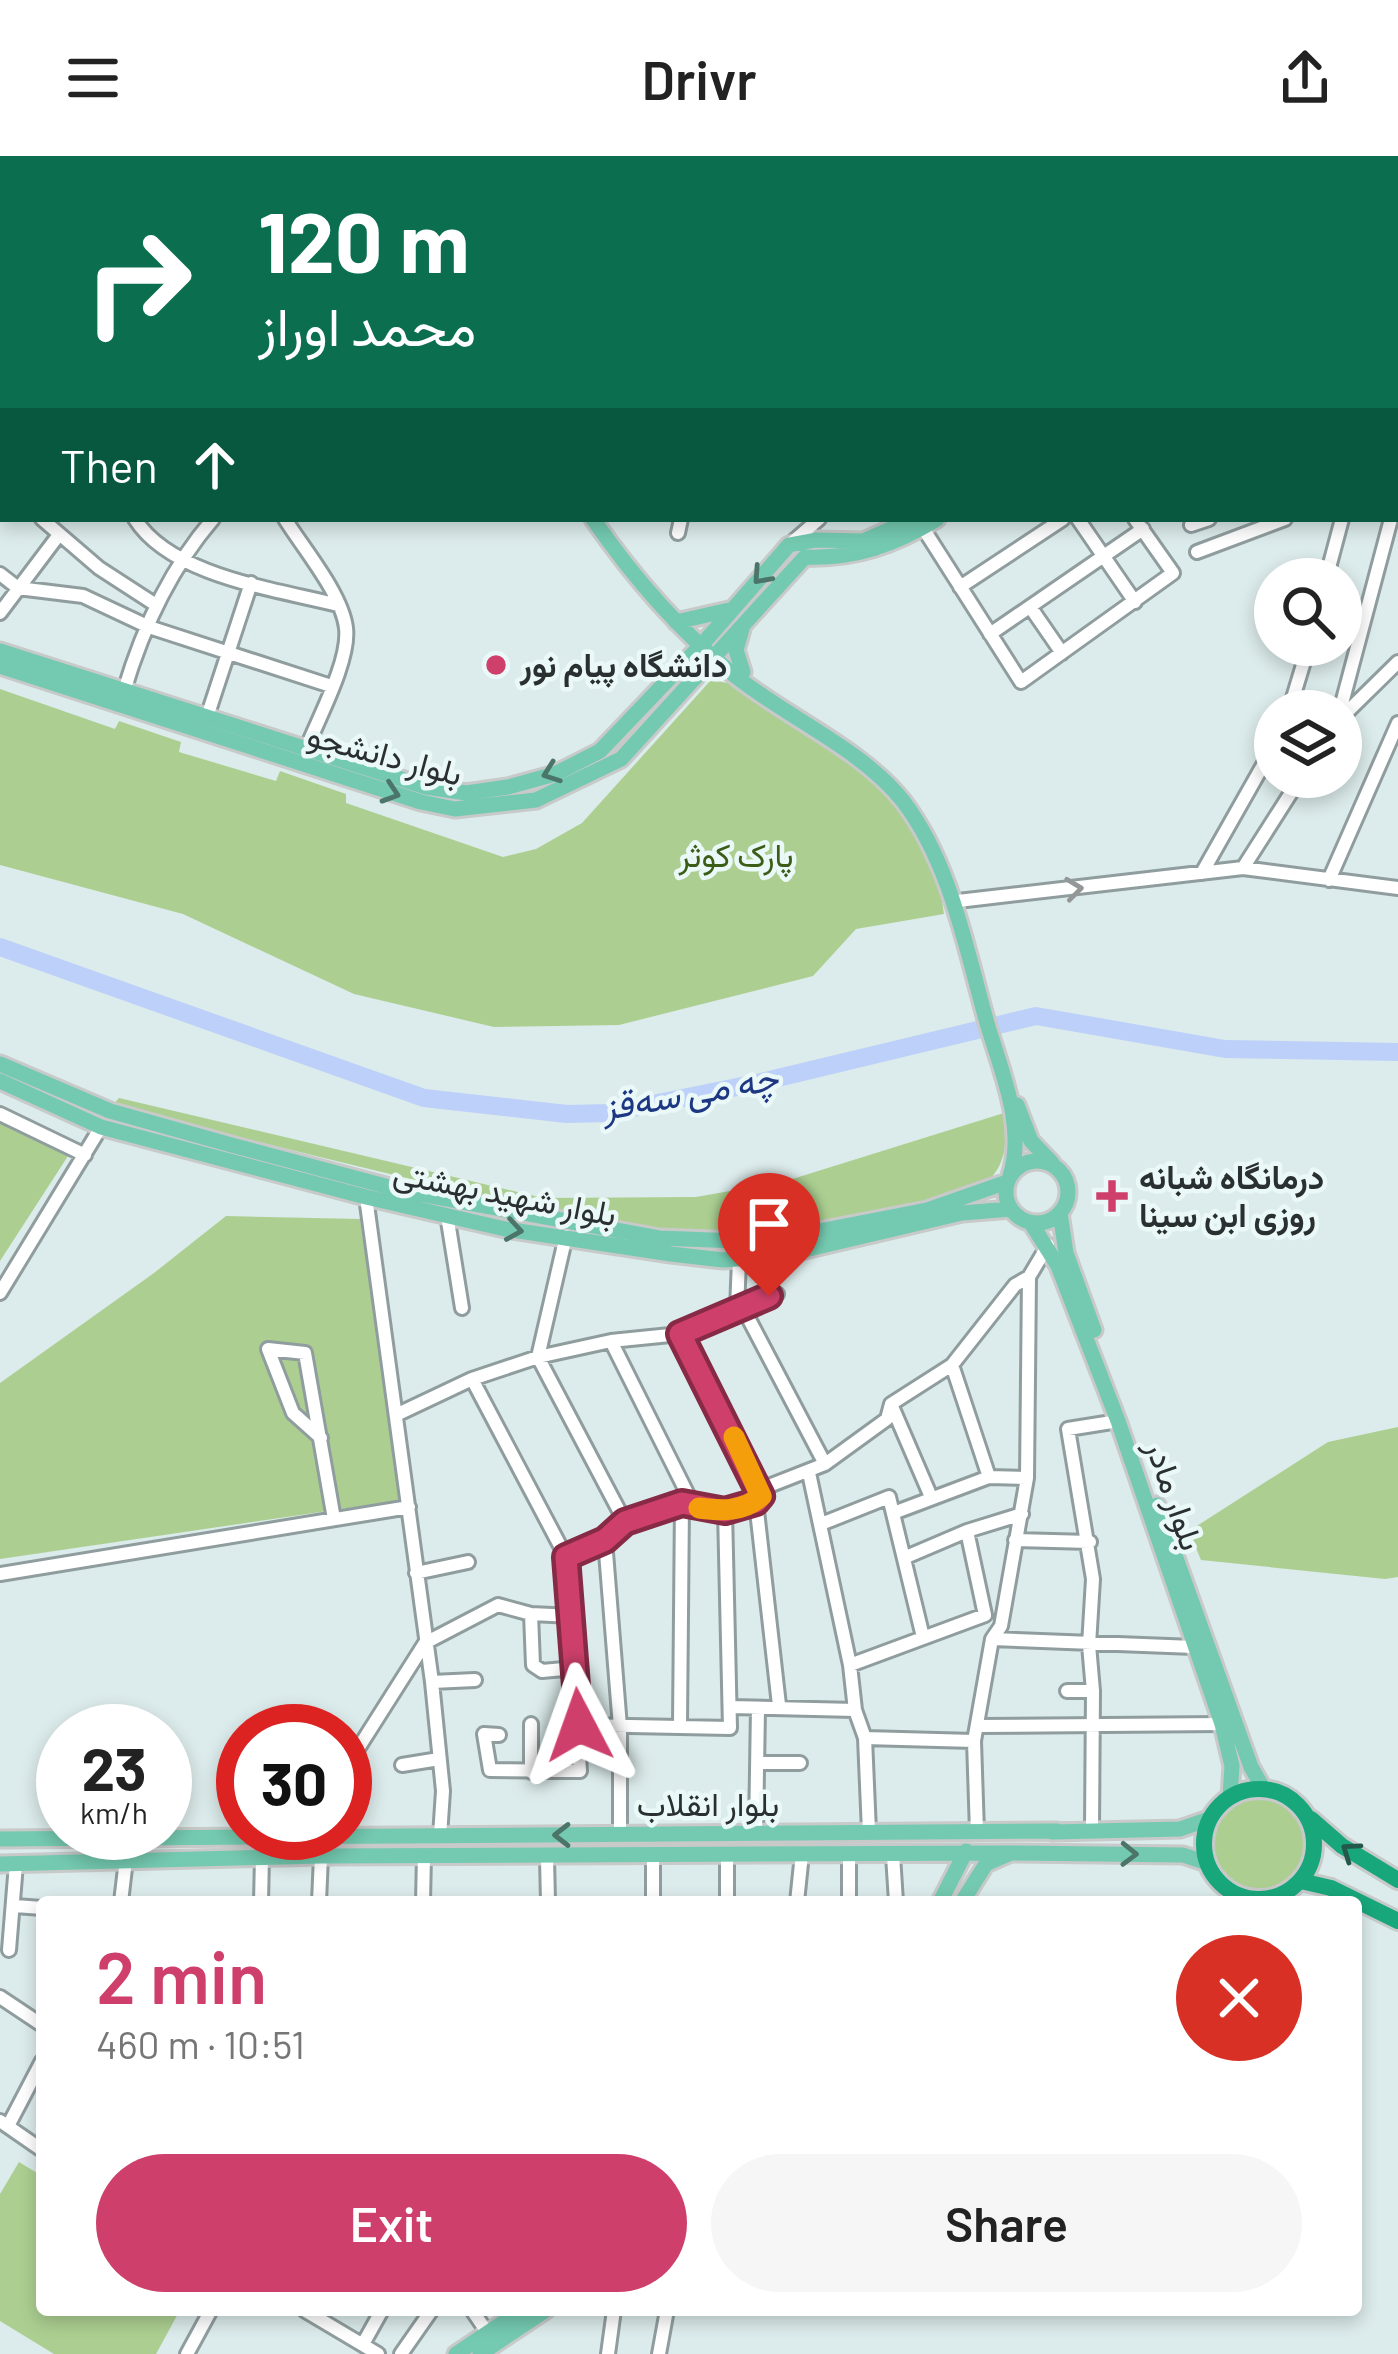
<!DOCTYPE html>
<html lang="en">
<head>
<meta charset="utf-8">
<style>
	body { margin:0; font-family:Barlow,Vazirmatn,sans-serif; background:#f6f6f6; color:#222; height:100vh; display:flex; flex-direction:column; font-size:45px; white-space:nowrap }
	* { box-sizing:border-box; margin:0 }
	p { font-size:39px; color:#767676 }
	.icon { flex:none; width:66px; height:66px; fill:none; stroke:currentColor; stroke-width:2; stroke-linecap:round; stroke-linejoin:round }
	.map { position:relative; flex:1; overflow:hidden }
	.panel { position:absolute; left:36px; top:1740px; width:1326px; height:420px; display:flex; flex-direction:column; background:#fff; border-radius:12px; box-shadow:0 6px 18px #0003 }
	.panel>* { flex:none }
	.top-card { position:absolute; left:0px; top:0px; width:1398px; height:366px; box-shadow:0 6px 18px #0003; background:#0b6e4f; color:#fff; overflow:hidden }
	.buttons { position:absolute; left:1254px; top:402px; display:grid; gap:24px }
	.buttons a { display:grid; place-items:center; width:108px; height:108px; border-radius:50%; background:#fff; box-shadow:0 6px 18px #0003; font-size:60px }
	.speed { position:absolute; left:36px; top:1548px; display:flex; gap:24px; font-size:60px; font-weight:700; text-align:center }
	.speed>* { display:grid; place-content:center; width:156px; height:156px; border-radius:50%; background:#fff; box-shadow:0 6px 18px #0003; line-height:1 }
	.speed small { font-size:30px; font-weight:400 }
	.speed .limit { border:18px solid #d22; background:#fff; color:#111 }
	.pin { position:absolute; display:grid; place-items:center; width:102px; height:102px; color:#fff; margin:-123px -51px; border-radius:50% 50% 50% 0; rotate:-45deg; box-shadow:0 0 12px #0007 }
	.pin .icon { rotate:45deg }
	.me { position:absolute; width:132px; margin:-66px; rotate:356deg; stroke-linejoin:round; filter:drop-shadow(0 0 9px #0008) }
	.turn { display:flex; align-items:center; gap:42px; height:252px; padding:0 60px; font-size:54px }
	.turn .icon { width:156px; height:156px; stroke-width:2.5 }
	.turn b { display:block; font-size:84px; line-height:102px }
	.then { display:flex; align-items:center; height:114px; padding:0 60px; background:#0003; gap:24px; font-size:45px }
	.round { display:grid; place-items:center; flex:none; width:126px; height:126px; border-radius:63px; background:#f6f6f6 }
	.summary { display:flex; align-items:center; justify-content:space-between; height:204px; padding:0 60px }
	h1 { font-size:72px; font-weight:600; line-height:90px; color:#ce406b }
	.button { display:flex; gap:24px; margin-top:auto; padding:24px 60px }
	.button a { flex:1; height:138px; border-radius:72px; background:#ce406b; color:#fff; font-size:48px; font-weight:600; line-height:138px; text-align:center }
	.button a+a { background:#f6f6f6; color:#222 }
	header { display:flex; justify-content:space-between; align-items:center; height:156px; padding:0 60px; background:#fff; font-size:54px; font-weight:600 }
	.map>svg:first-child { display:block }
</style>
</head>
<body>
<header><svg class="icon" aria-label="menu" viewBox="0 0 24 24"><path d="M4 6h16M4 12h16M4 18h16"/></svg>Drivr<svg class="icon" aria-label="share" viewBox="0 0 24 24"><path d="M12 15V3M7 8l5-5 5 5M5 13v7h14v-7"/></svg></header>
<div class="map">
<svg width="1398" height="2198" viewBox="0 0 1398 2198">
	<rect width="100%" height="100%" fill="#dcebeb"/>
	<!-- green -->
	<path fill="#accf91" d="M711,524L728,527C819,589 930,636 944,758L856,773L813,820L619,869L494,871L354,838L183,758L0,709V533L115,573L119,565L181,586L179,596L276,625L280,615L346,638V647L503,701L536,693L582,667Z
		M119,942L543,1042L696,1041L786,1025L1004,957C1016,1038 962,1042 896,1054C834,1065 770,1082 707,1080C637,1077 569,1059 501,1044C371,1015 241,981 112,950Z
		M0,966L68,1000L0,1105Z
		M226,1060L360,1063L403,1344L0,1403V1227L154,1117Z
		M1398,1271V1421L1385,1423L1201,1404L1189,1375L1328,1286Z
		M1212 1686a47 47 0 1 1 94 0a47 47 0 1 1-94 0Z
		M19,2006L42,2020V2154H180L156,2198H54L0,2165V2038Z"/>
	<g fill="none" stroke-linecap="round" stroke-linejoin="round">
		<!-- river -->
		<path stroke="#bdd0f9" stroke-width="18" d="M0,791L424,942L567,958L608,957L757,927L1036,860L1225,893L1398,896"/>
		<defs>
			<path id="minor" d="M131,0L133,3
				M185,0L187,3
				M451,0L453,3
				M539,0L541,3
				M634,0L636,3
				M846,0L847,3
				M919,0L920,3
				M1003,0L1004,3
				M1080,0L1081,3
				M1238,0L1242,3
				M45,3L49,0
				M229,3L234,0
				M589,3L593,0
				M795,3L800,0
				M1111,3L1116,0
				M1153,3L1154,0
				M1318,3L1320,0
				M1395,6L1398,10
				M0,32L3,30
				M0,42L3,47
				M1395,48L1398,51
				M0,115L3,119
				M1,251L3,250
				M0,324L3,326
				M1395,347L1398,336
				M0,355L3,353
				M42,363L99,412L156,449
				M135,363C171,420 275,433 338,449
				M285,363C303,392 342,438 346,472C350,504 319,561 307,591
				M1078,363L1135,446
				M1191,369L1209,363
				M923,372L1021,526L1173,417L1135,363
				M678,377L681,363
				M789,389L819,363
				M1197,396L1285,363
				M0,418L18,432L83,440L149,471L331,530
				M1326,423L1342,363
				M960,431L1063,363
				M1033,455L1062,497
				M0,457L58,380
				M990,478L1143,373
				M124,535C143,471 170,413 213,363
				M1289,555L1309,489
				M1340,555L1391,363
				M207,561L251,427
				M1341,562L1398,506
				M1243,712L1301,621
				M1202,717L1275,588
				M1329,724L1398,567
				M958,745L1243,712L1398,732
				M0,958L85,999
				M366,1041L432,1526L443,1635L440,1680
				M447,1059L462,1152
				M566,1080L538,1201L625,1366
				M0,1137L101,971
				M743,1152L825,1308
				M737,1153L739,1104
				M680,1178L761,1333
				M611,1185L694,1351
				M952,1209L989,1321
				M472,1223L566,1401L580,1615L490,1614L484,1578L499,1579
				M891,1248L931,1341
				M398,1258L472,1223L538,1201L611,1185L680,1178L777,1138
				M321,1282L293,1257L268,1193L305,1197L334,1363
				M809,1317L850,1509L855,1554L865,1582L869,1676
				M756,1346L779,1549
				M682,1347L725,1355L756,1346L761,1333L825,1308L887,1263L891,1248L952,1209L1015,1129L1029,1121
				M896,1356L989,1321L1027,1322
				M821,1368L889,1341L923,1481
				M605,1384L620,1571V1678
				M1015,1384L1090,1386
				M566,1401L605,1384L625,1366L682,1347
				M906,1401L967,1375L1022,1358
				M416,1417L468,1406
				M0,1418L409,1351
				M531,1458L533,1509L542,1515L575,1512
				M992,1483L1194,1491
				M850,1509L985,1459L967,1375
				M432,1526L475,1524
				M1067,1535H1093
				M731,1551L855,1554
				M531,1568V1616
				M680,1568L682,1347
				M579,1569L730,1572L725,1355
				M979,1570L1222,1568
				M865,1582L974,1585
				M759,1607H800
				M402,1609L439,1603
				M1092,1673L1093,1535L1089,1489L1093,1423L1068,1273L1118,1265
				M977,1676L974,1585L992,1483L1001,1470L1027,1322L1029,1121L1048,1089
				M756,1677L758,1552
				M348,1680L347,1610L425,1487L498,1449L531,1458L573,1460
				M893,1699L896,1746
				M653,1700V1746
				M727,1700V1746
				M547,1702L548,1746
				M121,1746L126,1704
				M261,1746L262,1701
				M319,1746L321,1700
				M423,1746L424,1699
				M797,1746L802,1698
				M849,1746V1699
				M15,1750L42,1752
				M9,1794L16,1708
				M0,1841L42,1869
				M0,1965L42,1994
				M8,1970L42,1905
				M304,2154L378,2198
				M472,2154L487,2176
				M363,2188L382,2154
				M187,2198L211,2154
				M401,2198L431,2155
				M608,2198L614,2154
				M659,2198L667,2154"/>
			<path id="major" d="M357,0L358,3
				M1395,161H1398
				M1395,176H1398
				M593,363C633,421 679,474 734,519C786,561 862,593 903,645C951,708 966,793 987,867C1001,915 1026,970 1010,1020
				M676,466L729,454
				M742,473L736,494L743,516
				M0,495L426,631L466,637L508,631L555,618L600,595L706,484L789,389L816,384L863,385L913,363
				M0,510L421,646L455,653L536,644L621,603L805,401C855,403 894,389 937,363
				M0,908L110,955L235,990L404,1035L659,1082L763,1086L927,1054L1007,1026
				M0,925L101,971L366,1041L505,1073L671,1098L723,1104L779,1100L962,1057L1011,1053
				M1017,949L1031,985L1052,1007
				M1006 1036a31 31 0 1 1 62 0a31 31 0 1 1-62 0Z
				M1060,1057L1066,1097L1094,1174
				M1031,1067L1058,1110L1118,1265L1222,1568L1232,1610L1230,1640
				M1157,1349L1251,1611L1263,1632
				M1052,1676L1180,1673L1209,1663
				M0,1683L1057,1675
				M0,1708L321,1700L1011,1697
				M940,1746L966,1695
				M962,1746L986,1708L1011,1697L1183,1699L1207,1707
				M456,2198L522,2154
				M480,2198L546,2154"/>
			<path id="highway" d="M1204 1688a55 55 0 1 1 110 0a55 55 0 1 1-110 0Z
				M1311,1663L1342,1690L1398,1724
				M1301,1725L1331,1732L1398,1765"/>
		</defs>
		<!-- minor casing -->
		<use href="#minor" stroke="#909d9e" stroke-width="18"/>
		<!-- major casing -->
		<use href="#major" stroke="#c8c9c9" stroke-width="21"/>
		<!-- highway casing -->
		<use href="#highway" stroke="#c8c9c9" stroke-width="22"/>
		<!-- minor -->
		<use href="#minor" stroke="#fff" stroke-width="12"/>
		<!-- major -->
		<use href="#major" stroke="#74cab0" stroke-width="15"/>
		<!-- highway -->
		<use href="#highway" stroke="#18a77b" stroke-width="16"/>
	</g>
	<!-- one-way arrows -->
	<defs><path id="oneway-chevron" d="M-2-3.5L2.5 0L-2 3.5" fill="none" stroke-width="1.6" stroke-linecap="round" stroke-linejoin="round" transform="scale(3)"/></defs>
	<g stroke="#4b7569">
		<use href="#oneway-chevron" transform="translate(761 420) rotate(132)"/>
		<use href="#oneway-chevron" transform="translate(551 617) rotate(160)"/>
		<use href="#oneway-chevron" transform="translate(391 637) rotate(18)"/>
		<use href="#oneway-chevron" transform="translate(514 1074) rotate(9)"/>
		<use href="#oneway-chevron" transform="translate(562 1679) rotate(180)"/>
		<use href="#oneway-chevron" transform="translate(1129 1698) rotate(1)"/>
	</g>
	<use stroke="#949797" href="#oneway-chevron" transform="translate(1074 733) rotate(-7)"/>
	<use stroke="#24594a" href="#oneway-chevron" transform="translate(1350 1695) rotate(-145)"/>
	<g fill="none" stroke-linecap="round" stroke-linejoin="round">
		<defs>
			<path id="route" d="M579,1569L566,1401L605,1384L625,1366L682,1347L725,1355L756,1346L761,1340L680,1178L769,1140"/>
		</defs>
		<!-- route casing -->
		<use href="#route" stroke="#862a46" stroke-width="30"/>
		<!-- route -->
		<use href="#route" stroke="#ce406b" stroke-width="21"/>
		<!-- slow -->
		<path stroke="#f59e0b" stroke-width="21" d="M699,1352C721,1355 744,1356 761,1340L734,1281"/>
	</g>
	<!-- markers -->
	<g fill="#ce406b" stroke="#eaf8f8" stroke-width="4.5">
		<circle cx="496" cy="509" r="12"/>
		<path d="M1106 1022h12v12h12v12h-12v12h-12v-12h-12v-12h12z"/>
	</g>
	<g text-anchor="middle" stroke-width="9" stroke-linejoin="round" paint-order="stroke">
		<!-- poi labels -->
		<g font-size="33" font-weight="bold" fill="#2a2f2f" stroke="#eaf8f8" text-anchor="start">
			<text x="520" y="521">دانشگاه پیام نور</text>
			<text x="1139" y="1033">درمانگاه شبانه<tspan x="1139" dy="38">روزی ابن سینا</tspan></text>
		</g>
		<!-- street labels -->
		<g font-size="33" fill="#2a2f2f" stroke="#eaf8f8">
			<text transform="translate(385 598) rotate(15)" y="12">بلوار دانشجو</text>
			<text transform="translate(505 1037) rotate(11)" y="12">بلوار شهید بهشتی</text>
			<text transform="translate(1175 1339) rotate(71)" y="12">بلوار مادر</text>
			<text x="708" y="1660">بلوار انقلاب</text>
		</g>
		<!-- park labels -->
		<g font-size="33" fill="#3b5d16" stroke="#eaf8f8">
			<text x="736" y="711">پارک کوثر</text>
		</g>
		<!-- water labels -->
		<g font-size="36" font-style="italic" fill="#1d3783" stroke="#eaf8f8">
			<text transform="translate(690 936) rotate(-10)" y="13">چە می سەقز</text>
		</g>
	</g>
</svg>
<div class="buttons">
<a><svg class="icon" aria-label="search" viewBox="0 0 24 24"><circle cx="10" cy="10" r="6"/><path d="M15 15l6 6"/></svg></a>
<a><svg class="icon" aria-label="layers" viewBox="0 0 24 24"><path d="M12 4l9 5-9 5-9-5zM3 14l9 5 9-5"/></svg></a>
</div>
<div class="speed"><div>23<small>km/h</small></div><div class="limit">30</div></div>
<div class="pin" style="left:769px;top:1140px;background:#d93025"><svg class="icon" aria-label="arrive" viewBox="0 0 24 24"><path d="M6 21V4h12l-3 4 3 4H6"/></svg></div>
<svg class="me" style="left:579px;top:1569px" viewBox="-20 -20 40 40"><path d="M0-17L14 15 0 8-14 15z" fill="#ce406b" stroke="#fff" stroke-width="4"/></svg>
<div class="top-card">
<div class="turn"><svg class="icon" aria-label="right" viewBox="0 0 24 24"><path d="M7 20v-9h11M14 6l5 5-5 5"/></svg><div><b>120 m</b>محمد اوراز</div></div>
<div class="then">Then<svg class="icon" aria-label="ahead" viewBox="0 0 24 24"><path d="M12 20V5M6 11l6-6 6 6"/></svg></div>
</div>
<section class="panel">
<div class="summary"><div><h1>2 min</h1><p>460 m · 10:51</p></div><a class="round" style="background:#d93025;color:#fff"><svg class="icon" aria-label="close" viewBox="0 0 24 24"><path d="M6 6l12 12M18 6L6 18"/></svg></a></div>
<div class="button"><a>Exit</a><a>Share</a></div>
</section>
</div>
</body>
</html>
